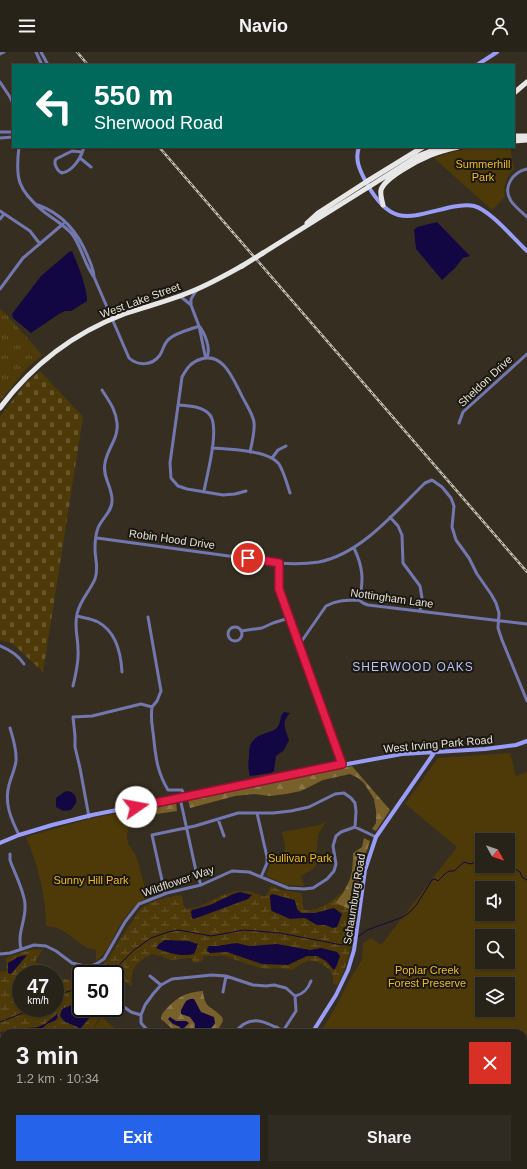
<!DOCTYPE html>
<html lang="en">
<head>
<meta charset="utf-8">
<style>
	body { margin:0; font-family:Helvetica,sans-serif; background:#302b22; color:#f1f3f6; height:100vh; display:flex; flex-direction:column; font-size:15px; white-space:nowrap }
	* { box-sizing:border-box; margin:0 }
	p { font-size:13px; color:#a5a4a2 }
	.icon { flex:none; width:22px; height:22px; fill:none; stroke:currentColor; stroke-width:2; stroke-linecap:round; stroke-linejoin:round }
	.map { position:relative; flex:1; overflow:hidden }
	.side { position:absolute; left:0px; top:977px; width:527px; height:140px; display:flex; flex-direction:column; background:#282319; border-radius:12px 12px 0 0; box-shadow:0 1px 3px #0004,0 0 0 1px #444038 }
	.side>* { flex:none }
	.top-card { position:absolute; left:12px; top:12px; width:503px; height:84px; border-radius:0px; box-shadow:0 1px 3px #0004,0 0 0 1px #444038; background:#00695c; color:#fff; overflow:hidden }
	.needle { width:26px; rotate:130deg }
	.tools { position:absolute; left:475px; top:781px; display:grid; gap:8px }
	.tools a { display:grid; place-items:center; width:40px; height:40px; border-radius:0px; background:#282319; box-shadow:0 1px 3px #0004,0 0 0 1px #444038; font-size:20px }
	.speed { position:absolute; left:12px; top:913px; display:flex; gap:8px; font-size:20px; font-weight:700; text-align:center }
	.speed>* { display:grid; place-content:center; width:52px; height:52px; border-radius:50%; background:#282319; box-shadow:0 1px 3px #0004,0 0 0 1px #444038; line-height:1 }
	.speed small { font-size:10px; font-weight:400 }
	.speed .limit { border:2px solid #111; border-radius:6px; background:#fff; color:#111 }
	.pin { position:absolute; display:grid; place-items:center; width:34px; height:34px; color:#fff; margin:-17px; border:2px solid #fff; border-radius:50%; box-shadow:0 1px 4px #0007 }
	.me { position:absolute; width:44px; margin:-22px; rotate:78deg; stroke-linejoin:round; filter:drop-shadow(0 0 3px #0008) }
	.turn { display:flex; align-items:center; gap:14px; height:84px; padding:0 16px; font-size:18px }
	.turn .icon { width:52px; height:52px; stroke-width:2.5 }
	.turn b { display:block; font-size:28px; line-height:34px }
	.round { display:grid; place-items:center; flex:none; width:42px; height:42px; border-radius:0px; background:#302b22 }
	.headline { display:flex; align-items:center; justify-content:space-between; height:68px; padding:0 16px }
	h1 { font-size:24px; font-weight:700; line-height:30px }
	.primary-button { display:flex; gap:8px; margin-top:auto; padding:8px 16px }
	.primary-button a { flex:1; height:46px; border-radius:0px; background:#2563eb; color:#fff; font-size:16px; font-weight:700; line-height:46px; text-align:center }
	.primary-button a+a { background:#302b22; color:#f1f3f6 }
	header { display:flex; justify-content:space-between; align-items:center; height:52px; padding:0 16px; background:#282319; font-size:18px; font-weight:700 }
	.map>svg:first-child { display:block }
</style>
</head>
<body>
<header><svg class="icon" aria-label="menu" viewBox="0 0 24 24"><path d="M4 6h16M4 12h16M4 18h16"/></svg>Navio<svg class="icon" aria-label="person" viewBox="0 0 24 24"><circle cx="12" cy="8" r="4"/><path d="M4 21q1-7 8-7t8 7"/></svg></header>
<div class="map">
<svg width="527" height="1117" viewBox="0 0 527 1117">
	<defs>
		<pattern id="grass-tufts" width="24" height="20" patternUnits="userSpaceOnUse"><rect width="24" height="20" fill="#4d3a08"/><path d="M3 7l-1-3M5 7V3M7 7l1-3M15 17l-1-3M17 17v-4M19 17l1-3" fill="none" stroke="#66562b"/></pattern>
		<pattern id="forest-firs" width="22" height="20" patternUnits="userSpaceOnUse"><rect width="22" height="20" fill="#77602a"/><path d="M5 1l3.5 6h-7zM16 11l3.5 6h-7z" fill="#8a7648"/></pattern>
		<pattern id="wetland-marsh" width="20" height="14" patternUnits="userSpaceOnUse"><rect width="20" height="14" fill="#4d3a08"/><path d="M1 5h8M5 5V1M11 12h8M15 12V8" fill="none" stroke="#66562b"/></pattern>
		<pattern id="cemetery-stones" width="16" height="16" patternUnits="userSpaceOnUse"><rect width="16" height="16" fill="#4d3a08"/><path d="M2 7V4a2 2 0 0 1 4 0v3zM10 15v-3a2 2 0 0 1 4 0v3z" fill="#66562b"/></pattern>
	</defs>
	<rect width="100%" height="100%" fill="#362f21"/>
	<!-- grass -->
	<path fill="url(#grass-tufts)" d="M0,257L7,263L42,303L26,317L0,349Z"/>
	<!-- forest -->
	<path fill="url(#forest-firs)" d="M352,714L390,758L376,779L372,777L376,771V759L374,747L364,731L358,726L350,722L323,728L301,739L286,742L270,744L254,742L235,744L190,756L188,748Z
		M176,750L177,759L143,764L142,756Z
		M364,786L370,789L360,820L356,860L335,851C350,832 353,825 353,801L362,795Z
		M203,939C205,958 211,953 222,965L223,969L216,981H177L161,967L162,962C174,947 184,940 203,939Z"/>
	<!-- wetland -->
	<path fill="url(#wetland-marsh)" fill-rule="evenodd" d="M271,834L280,838L301,841L304,858C321,860 334,847 347,836L335,851L356,860C353,886 349,910 338,933L333,931C333,931 333,925 333,924C331,917 321,910 313,909C306,908 298,913 293,918L279,916L269,917L260,916L225,904H204L201,910L194,911L191,906L170,908L161,904L152,902C137,910 129,916 132,934L125,930L115,932V922H81V956H101C100,967 96,973 89,981H70L60,976L49,981H4V996H0V920L7,919L6,906C18,903 30,895 42,898L35,910L49,916L63,927L70,928L77,919C101,921 106,911 117,893C122,884 128,875 134,867C136,864 138,859 141,857C151,848 168,845 181,843L185,857L198,855L220,844L236,839H249L265,845ZM21,922H55V956H21Z"/>
	<!-- cemetery -->
	<path fill="url(#cemetery-stones)" d="M40,319L83,365L43,620L12,591L0,588V365L26,331Z"/>
	<!-- green -->
	<path fill="#4d3a08" fill-rule="evenodd" d="M476,95H510L514,117C506,125 503,133 505,145L492,158L434,106L456,99Z
		M510,701L516,724L527,720V1117H211L214,1113H523V981H320L337,953L349,928L362,908L363,891L372,886L381,893L457,795L405,752L438,706ZM482,788H508V814H482ZM482,836H508V862H482ZM482,884H508V910H482ZM482,932H508V958H482Z
		M142,756L143,764C131,768 123,781 129,793C132,798 136,802 137,807C141,820 144,833 148,846C129,853 119,875 110,892C106,898 103,905 96,909V898C75,895 70,875 46,874C46,844 38,813 26,785L89,767Z
		M326,769L318,783L316,814L310,819L301,824L304,834L287,833L266,824L271,809V804L284,801L285,794L282,780L320,773Z
		M101,964L120,981H89L98,971Z"/>
	<!-- water -->
	<path fill="#130743" d="M437,170L470,204L463,206L455,216L442,228L416,197L414,178L417,175Z
		M72,199C77,210 88,238 87,249L71,259H65L59,262L31,281L13,266L12,262L41,224L69,200Z
		M284,660L290,661C281,670 285,677 289,688L284,698L276,704L274,719L271,721L250,724C248,719 248,712 249,705C249,700 249,694 252,690C262,676 279,686 281,664Z
		M68,739C75,741 77,745 76,751L71,758L63,759L56,755V746L64,740Z
		M240,840L252,843L248,847L194,867L192,866L191,860L192,858L210,853L233,842Z
		M272,842L295,848L297,857L301,861H315L334,856L342,862L337,875L333,876L325,873H317L305,866L290,867L272,859L271,857L270,844Z
		M165,888L188,889L198,892L194,902C180,905 169,901 156,896L159,892Z
		M236,891L249,894L277,892L310,898L321,896L337,900L340,904L337,913L334,918L326,909L317,904H307L288,913L262,912L227,900L210,901L207,899V897L209,894H217Z
		M27,903L11,922L8,921V911L18,905Z
		M190,947H194L201,960L214,965L215,971C212,978 202,981 194,981L195,972L190,965L181,962V958L186,949Z
		M81,949V956H88L91,959L92,963L80,977L78,976V975L65,970L60,964L62,957Z
		M57,962L58,965L56,968L47,972L37,981H4V990L0,989L1,980L11,978L18,980L28,976L38,975L45,972Z
		M170,965L176,969H186L189,971L182,978L180,975L173,972L168,967Z"/>
	<g fill="none" stroke-linecap="round" stroke-linejoin="round">
		<!-- stream -->
		<path stroke="#130743" stroke-width="1" d="M508,807L511,809L512,815L520,820L522,825L527,828
			M358,885L367,878L403,865L410,860L417,852L432,828L435,827L438,829L446,821L449,819H454L464,810L470,812L472,811L482,812
			M106,922L119,913L134,898L151,886L168,880L179,878L211,884L244,878L280,881L342,893L355,886
			M55,946L66,940L81,936
			M0,970L36,956"/>
		<!-- street -->
		<path stroke="#7377af" stroke-width="3" d="M36,0L42,13
			M41,0L48,13
			M0,2L4,0
			M0,30L10,45L13,52
			M0,80H13
			M0,86L13,85
			M19,95C15,127 18,138 43,159C53,167 63,172 72,182C82,195 84,212 94,225L129,306C138,314 152,314 160,303C163,298 164,291 169,287C177,280 189,278 199,274
			M82,100L72,99L56,107C53,111 57,119 62,121C73,119 81,106 84,95
			M80,106L91,115
			M527,117C513,120 502,135 511,149C515,155 522,160 527,165
			M38,153C63,162 78,180 88,205C91,212 94,218 94,225
			M0,159L30,179L40,192
			M0,167L4,162
			M0,237L23,206L63,172
			M196,239L191,247V253L199,274L205,303L207,305
			M180,244L191,253
			M199,274C205,281 211,297 207,305
			M178,353C188,354 203,354 210,363C220,376 207,423 204,439
			M459,371L463,360L527,302
			M212,396C228,397 269,398 279,412C284,420 287,432 290,441
			M272,406L278,398L286,394
			M246,439L235,442L223,443L187,437L178,434L171,426L170,411L182,325C187,316 191,310 201,307C223,300 233,327 241,342C245,351 252,360 254,370C255,379 252,391 250,400
			M390,465L398,474L402,483L403,511L420,534L422,546L420,559
			M97,486L279,511C292,512 305,512 319,510C361,502 395,460 425,431L432,428L442,435L451,446L454,454L452,475L456,488L469,506L477,522L491,542L496,551L499,561L498,576L502,588L527,649
			M354,496C363,515 364,528 359,548
			M279,511L278,536L342,713
			M77,564C84,566 92,567 98,570C117,580 121,602 122,620
			M148,565L161,639L157,649L152,655
			M228 582a7 7 0 1 1 14 0a7 7 0 1 1-14 0Z
			M241,579L262,576L273,571L289,566
			M299,593L326,554C337,548 347,548 359,548L363,551L368,553L527,572
			M0,594C10,598 18,603 24,612
			M73,634C76,621 79,610 78,598C78,584 74,576 77,562C80,548 90,539 95,527C99,516 95,507 95,497C95,491 96,481 98,476C102,466 112,460 112,449C113,436 102,425 105,411C107,397 119,386 117,371C116,358 109,349 102,338
			M152,655C150,669 153,676 154,689C156,708 158,721 168,738H182L185,745
			M10,676C13,686 17,698 16,709C15,717 11,725 9,733C4,751 11,767 19,783
			M180,746L196,819L201,833
			M257,761L267,805V811L261,825
			M89,765L80,716L75,695V684L73,665L92,664L141,652L152,655
			M218,767L224,784
			M10,802V808C14,820 25,841 25,853C26,869 17,880 21,897
			M165,842L152,783L195,774L238,761H273L291,759L309,755L335,742L344,741L351,746L355,751L356,759L355,775
			M0,902L10,901L34,893L46,894L56,899L72,911L89,915L96,912L104,907L125,870L139,852L167,841L201,833L232,819L249,820L288,836L304,837L313,836L327,827L334,819L336,812L333,794L336,784L341,780L355,775L376,785
			M150,924L161,933
			M223,940L226,924
			M295,944C304,942 308,937 311,929
			M120,952L131,960L141,963
			M283,979H287L290,981
			M150,981L141,971V963L145,953L153,942L161,933L172,927L212,923L226,924L253,933L266,934L274,933L286,936L295,944L296,959L283,979C271,973 258,964 244,972C241,974 237,978 234,981
			M274,981L277,975
			M0,1011L4,1014
			M0,1040L4,1026
			M0,1052L4,1060
			M0,1104L4,1107
			M11,1113L16,1117
			M63,1113L67,1117
			M119,1113L122,1117
			M177,1113L181,1117"/>
		<!-- secondary -->
		<path stroke="#999df7" stroke-width="4" d="M477,13L497,0
			M359,95C354,109 361,120 367,132C391,174 407,166 447,156C456,154 465,152 474,154C490,158 514,187 527,199
			M0,791L19,783L52,773L92,763L342,713L402,702L485,697L516,693L527,689
			M312,981L336,943L348,918L354,898L365,818L376,785L434,701
			M202,1117L206,1113"/>
		<!-- highway -->
		<path stroke="#e7e7e7" stroke-width="5" d="M514,41L527,30
			M514,84H527
			M514,89L527,88
			M383,153C382,148 380,143 381,138C385,125 419,108 431,103C440,99 449,97 458,95
			M307,171L318,161L366,130L423,95
			M263,201L418,104L441,95
			M0,356C32,313 74,281 124,262C144,255 165,250 185,242C205,235 224,224 242,214"/>
		<defs>
			<path id="rail" d="M77,0L88,13
				M159,95L527,520"/>
		</defs>
		<!-- rail casing -->
		<use href="#rail" stroke="#c5c0b6" stroke-width="2.5"/>
		<!-- rail -->
		<use href="#rail" stroke="#1b1811" stroke-width="1" stroke-dasharray="3" stroke-linecap="butt"/>
		<!-- highway-bridge -->
		<path stroke="#e7e7e7" stroke-width="5" d="M242,214L263,201"/>
	</g>
	<g fill="none" stroke-linecap="round" stroke-linejoin="round">
		<defs>
			<path id="route" d="M136,755L342,712L279,537V511L248,506"/>
		</defs>
		<!-- route casing -->
		<use href="#route" stroke="#92132f" stroke-width="10"/>
		<!-- route -->
		<use href="#route" stroke="#e11d48" stroke-width="7"/>
	</g>
	<g text-anchor="middle" stroke-width="4" stroke-linejoin="round" paint-order="stroke">
		<!-- park labels -->
		<g font-size="11" fill="#f0ba23" stroke="#1b1811">
			<text x="483" y="116">Summerhill<tspan x="483" dy="13">Park</tspan></text>
			<text x="300" y="810">Sullivan Park</text>
			<text x="91" y="832">Sunny Hill Park</text>
			<text x="427" y="922">Poplar Creek<tspan x="427" dy="13">Forest Preserve</tspan></text>
		</g>
		<!-- street labels -->
		<g font-size="11" fill="#e4dfd6" stroke="#1b1811">
			<text transform="translate(140 248) rotate(-20)" y="4">West Lake Street</text>
			<text transform="translate(485 329) rotate(-43)" y="4">Sheldon Drive</text>
			<text transform="translate(172 487) rotate(8)" y="4">Robin Hood Drive</text>
			<text transform="translate(392 546) rotate(8)" y="4">Nottingham Lane</text>
			<text transform="translate(438 692) rotate(-5)" y="4">West Irving Park Road</text>
			<text transform="translate(178 829) rotate(-19)" y="4">Wildflower Way</text>
			<text transform="translate(354 847) rotate(-81)" y="4">Schaumburg Road</text>
		</g>
		<!-- neighbourhood labels -->
		<g font-size="12" letter-spacing="1" fill="#babff8" stroke="#1b1811">
			<text x="413" y="619">SHERWOOD OAKS</text>
		</g>
	</g>
</svg>
<div class="tools">
<a><svg class="needle" viewBox="-14 -14 28 28"><path d="M0-13l5 13h-10z" fill="#e53935"/><path d="M0 13l5-13h-10z" fill="#a5a4a2"/></svg></a>
<a><svg class="icon" aria-label="sound" viewBox="0 0 24 24"><path d="M4 9h4l5-4v14l-5-4H4zM17 9q2 3 0 6"/></svg></a>
<a><svg class="icon" aria-label="search" viewBox="0 0 24 24"><circle cx="10" cy="10" r="6"/><path d="M15 15l6 6"/></svg></a>
<a><svg class="icon" aria-label="layers" viewBox="0 0 24 24"><path d="M12 4l9 5-9 5-9-5zM3 14l9 5 9-5"/></svg></a>
</div>
<div class="speed"><div>47<small>km/h</small></div><div class="limit">50</div></div>
<div class="pin" style="left:248px;top:506px;background:#d93025"><svg class="icon" aria-label="arrive" viewBox="0 0 24 24"><path d="M6 21V4h12l-3 4 3 4H6"/></svg></div>
<svg class="me" style="left:136px;top:755px" viewBox="-20 -20 40 40"><circle r="19" fill="#fff"/><path d="M0-13L10 11 0 6-10 11z" fill="#e11d48"/></svg>
<div class="top-card">
<div class="turn"><svg class="icon" aria-label="left" viewBox="0 0 24 24"><path d="M17 20v-9H6M10 6l-5 5 5 5"/></svg><div><b>550 m</b>Sherwood Road</div></div>
</div>
<section class="side">
<div class="headline"><div><h1>3 min</h1><p>1.2 km · 10:34</p></div><a class="round" style="background:#d93025;color:#fff"><svg class="icon" aria-label="close" viewBox="0 0 24 24"><path d="M6 6l12 12M18 6L6 18"/></svg></a></div>
<div class="primary-button"><a>Exit</a><a>Share</a></div>
</section>
</div>
</body>
</html>
